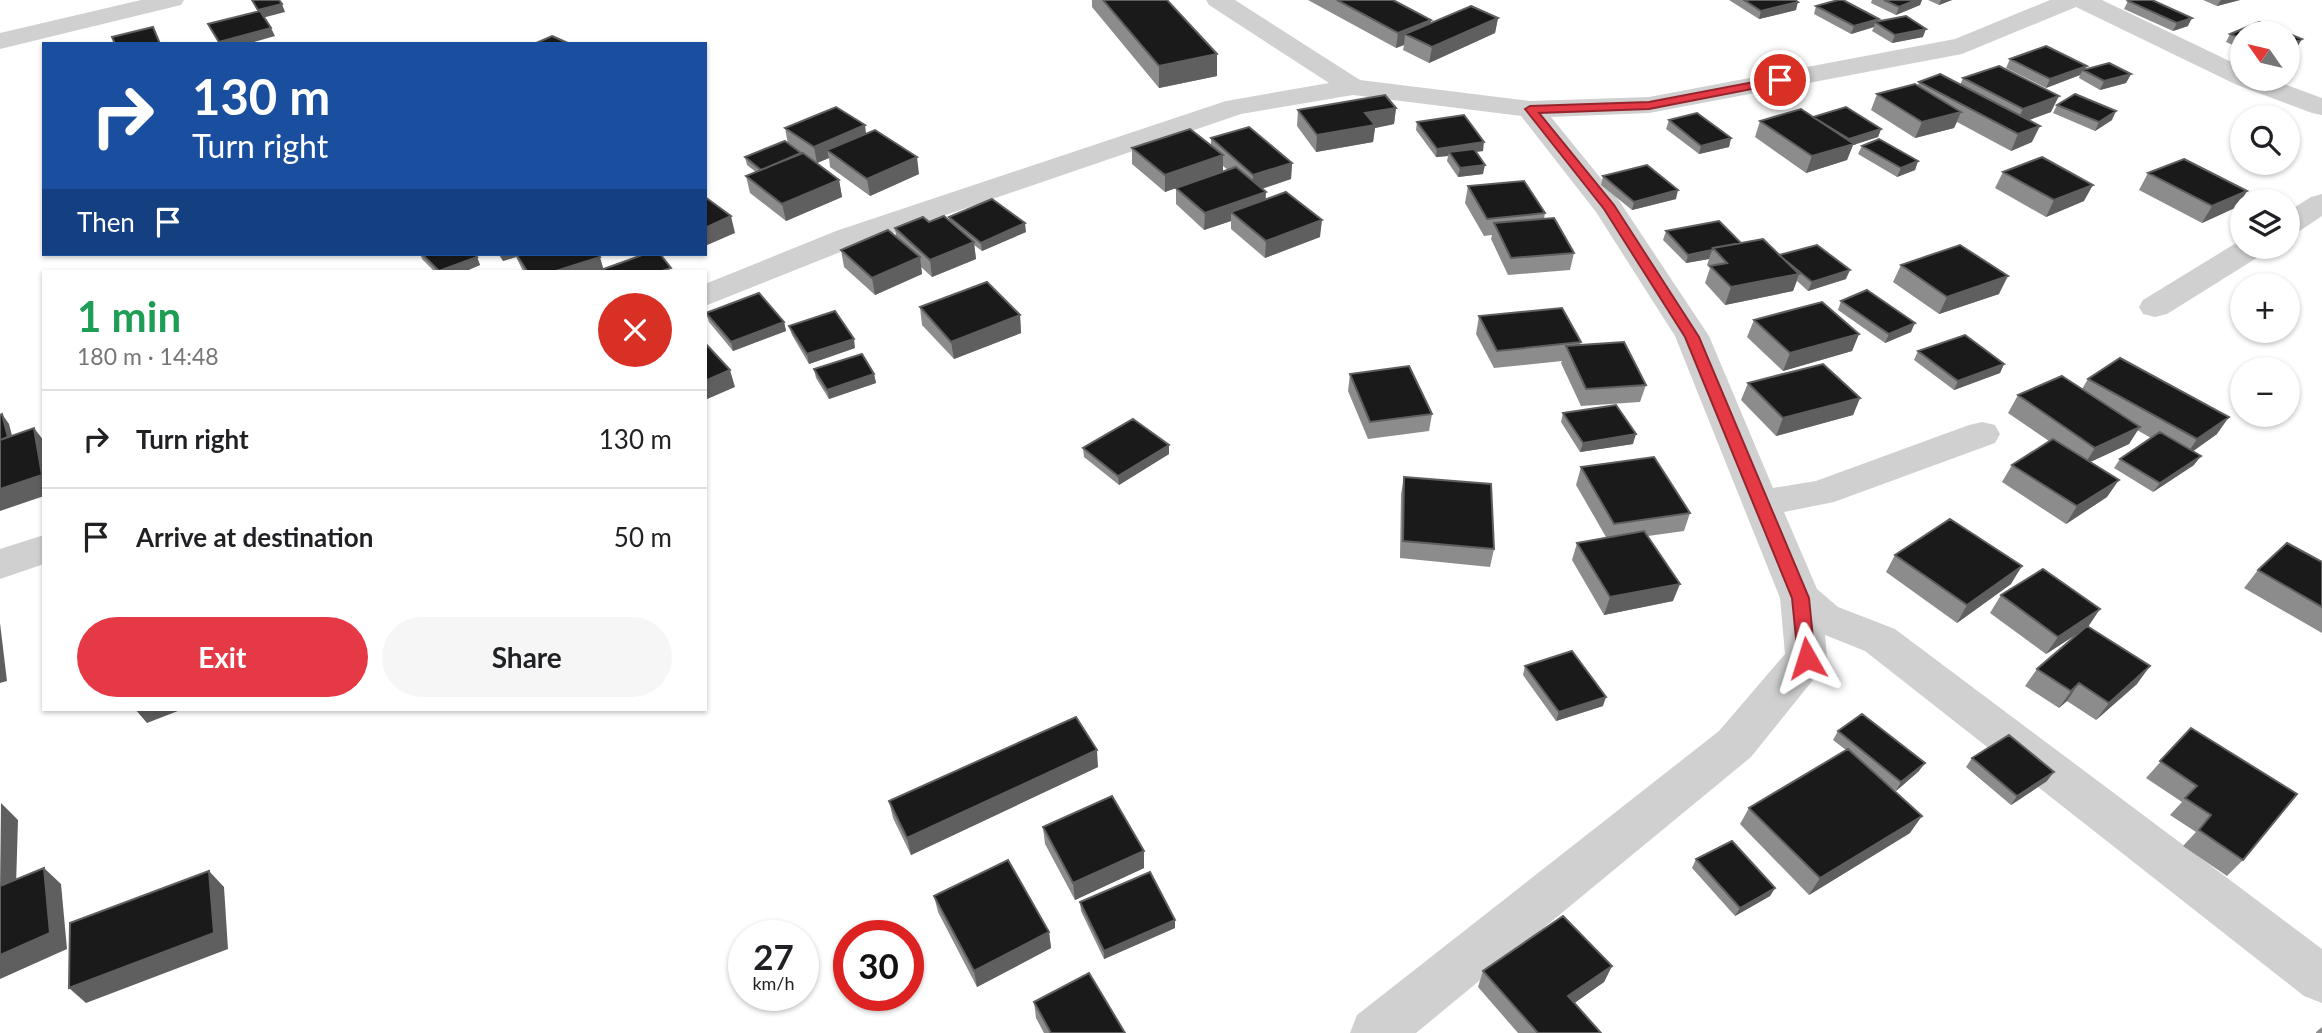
<!DOCTYPE html>
<html lang="en">
<head>
<meta charset="utf-8">
<style>
	body { margin:0; font-family:Lato,sans-serif; background:#f6f6f6; color:#202124; height:100vh; display:flex; flex-direction:column; font-size:26px; white-space:nowrap }
	* { box-sizing:border-box; margin:0 }
	p { font-size:23px; color:#757577 }
	.icon { flex:none; width:38px; height:38px; fill:none; stroke:currentColor; stroke-width:2; stroke-linecap:round; stroke-linejoin:round }
	.map { position:relative; flex:1; overflow:hidden }
	.panel { position:absolute; left:42px; top:270px; width:665px; height:441px; display:flex; flex-direction:column; background:#fff; border-radius:0px; box-shadow:0 2px 5px #0004 }
	.panel>* { flex:none }
	.guide { position:absolute; left:42px; top:42px; width:665px; height:214px; border-radius:0px; box-shadow:0 2px 5px #0004; background:#1a4fa0; color:#fff; overflow:hidden }
	.needle { width:46px; rotate:304deg }
	.controls { position:absolute; left:2230px; top:21px; display:grid; gap:14px }
	.controls a { display:grid; place-items:center; width:70px; height:70px; border-radius:50%; background:#fff; box-shadow:0 2px 5px #0004; font-size:35px }
	.speed { position:absolute; left:728px; top:920px; display:flex; gap:14px; font-size:35px; font-weight:700; text-align:center }
	.speed>* { display:grid; place-content:center; width:91px; height:91px; border-radius:50%; background:#fff; box-shadow:0 2px 5px #0004; line-height:1 }
	.speed small { font-size:18px; font-weight:400 }
	.speed .limit { border:10px solid #d22; background:#fff; color:#111 }
	.pin { position:absolute; display:grid; place-items:center; width:60px; height:60px; color:#fff; margin:-30px; border:4px solid #fff; border-radius:50%; box-shadow:0 2px 7px #0007 }
	.me { position:absolute; width:77px; margin:-38px; rotate:354deg; stroke-linejoin:round; filter:drop-shadow(0 0 5px #0008) }
	.turn { display:flex; align-items:center; gap:24px; height:147px; padding:0 35px; font-size:32px }
	.turn .icon { width:91px; height:91px; stroke-width:2.5 }
	.turn b { display:block; font-size:49px; line-height:60px }
	.then { display:flex; align-items:center; height:66px; padding:0 35px; background:#0003; gap:14px; font-size:26px }
	.round { display:grid; place-items:center; flex:none; width:74px; height:74px; border-radius:37px; background:#f6f6f6 }
	.headline { display:flex; align-items:center; justify-content:space-between; height:119px; padding:0 35px }
	h1 { font-size:42px; font-weight:700; line-height:52px; color:#1e9e55 }
	.cta { display:flex; gap:14px; margin-top:auto; padding:14px 35px }
	.cta a { flex:1; height:80px; border-radius:42px; background:#e63946; color:#fff; font-size:28px; font-weight:700; line-height:80px; text-align:center }
	.cta a+a { background:#f6f6f6; color:#202124 }
	ul { padding:0; list-style:none }
	li { display:flex; align-items:center; gap:21px; height:98px; padding:0 35px; border-top:2px solid #e0e0e0 }
	li div { flex:1 }
	li b { display:block; font-size:26px }
	li em { font-style:normal }
	.map>svg:first-child { display:block }
</style>
</head>
<body>
<div class="map">
<svg width="2322" height="1033" viewBox="0 0 2322 1033">
	<rect width="100%" height="100%" fill="#fff"/>
	<g fill="none" stroke-linecap="round" stroke-linejoin="round">
		<!-- minor -->
		<path fill="#d0d0d0" fill-rule="evenodd" d="M141,0H184L181,5L0,49V33Z
			M1206,0H1235L1360,80L1530,101L1649,97L1955,39L2050,0H2102L2242,67V79H2270L2322,98V115L2312,113L2237,85L2076,7L1962,54L1649,113L1551,117L1620,202L1709,336L1773,488L1816,481L1969,425L1982,422L1995,425L2000,434L1995,443L1834,502L1784,512L1817,589L1838,607L1895,629L2322,949V1003L2304,996L1865,651L1825,635L1827,658L1821,670L1751,757L1416,1033H1350L1357,1015L1719,731L1785,654L1780,598L1675,336L1596,212L1521,116L1353,95L1241,114L858,245L705,306V284L836,231L1226,101L1329,83L1209,5Z
			M2322,194V216L2298,232L2287,234V212L2311,197Z
			M2241,240L2242,247H2268L2263,254L2167,314L2155,317L2143,314L2139,307L2143,300Z
			M44,535V564L0,579V549Z"/>
	</g>
	<!-- wall -->
	<path fill="#8c8c8c" d="M1092,0H1167L1217,54V76L1159,88L1092,7Z
		M1308,0H1393L1431,20L1430,23L1498,18L1495,33L1429,63L1403,50L1404,45L1396,48Z
		M1729,0H1795L1796,10L1759,19Z
		M1872,0H1922L1920,5L1896,15L1871,3Z
		M1928,0H1952L1939,5Z
		M2203,0H2240L2217,6Z
		M2128,1L2188,26L2173,31L2124,9Z
		M1816,6L1879,19L1877,22L1923,37L1892,43L1872,31L1874,27L1851,34L1814,14Z
		M2259,22L2302,39L2297,47L2287,52V33H2242V49L2226,42L2230,34Z
		M2010,59L2085,69L2131,74L2126,83L2100,90L2079,78L2080,75L2046,88L2006,68Z
		M1963,78L2051,112L2029,120L2032,142L2011,151L1957,122L1954,128L1915,138L1871,110L1877,94L1918,85L1919,82L1960,85Z
		M2057,105L2112,120L2095,131L2053,113Z
		M1396,108L1394,124L1375,128L1373,142L1316,152L1297,126L1298,110Z
		M1813,117L1881,129L1878,137L1853,145L1847,160L1806,173L1755,137L1760,121Z
		M1669,120L1731,138L1729,147L1699,154L1666,129Z
		M1417,122L1483,151L1475,152L1483,174L1458,177L1447,161L1448,156L1436,157L1416,130Z
		M785,128L866,134L919,174L870,196L830,167L829,158L817,163L839,180L842,197L786,221L750,193L746,176L756,172L747,165L745,157L788,144Z
		M1211,138L1292,163L1291,179L1262,189L1266,199L1320,237L1265,258L1231,229V221L1204,230L1176,204V188L1228,170L1223,166V171L1165,192L1132,164V148L1211,145Z
		M1862,146L1918,161L1915,170L1897,177L1858,154Z
		M2003,172L2084,201L2046,217L1995,188Z
		M2148,173L2247,191L2237,207L2202,223L2139,190Z
		M1603,176L1676,199L1632,210L1601,185Z
		M1468,186L1545,213L1544,219L1574,253L1570,270L1508,275L1491,239L1492,235L1484,236L1465,203Z
		M949,217L1026,232L982,251L974,245L976,259L932,277L921,267L922,274L875,295L844,267L841,250L896,237L895,228L929,222L949,221Z
		M1666,231L1741,243L1779,255L1846,279L1808,291L1797,281L1793,291L1725,305L1705,283L1710,268L1707,265L1709,259L1686,263L1663,240Z
		M420,254L477,257L480,265L466,271H434L422,259Z
		M498,254H597L603,269L672,271H523L516,257L503,261Z
		M1901,265L1999,294L1939,314L1893,282Z
		M1841,301L1911,332L1885,343L1838,310Z
		M920,307L1020,315L1021,333L954,359L922,325Z
		M706,313L784,322L786,331L733,351L709,322Z
		M1479,316L1581,342L1580,345L1646,385L1640,402L1581,406L1561,363L1562,361L1494,368L1476,334Z
		M1754,320L1859,334L1852,351L1783,371L1747,337Z
		M789,326L855,348L809,364L792,335Z
		M1918,351L2004,364L2000,373L1954,390L1914,360Z
		M814,369L874,374L876,383L829,399L816,378Z
		M1350,374L1432,414L1429,431L1368,439L1348,391Z
		M2088,379L2217,434L2193,451L2194,465L2153,492L2114,468L2120,459L2151,438L2137,430L2129,444L2090,462L2107,497L2066,524L2002,482L2012,465L2049,441L2008,413L2018,395L2082,389Z
		M1748,383L1860,398L1853,415L1776,436L1741,400Z
		M1563,413L1633,444L1580,452L1561,422Z
		M1169,445V454L1119,485L1084,457L1083,448Z
		M1581,467L1690,513L1684,531L1648,536L1673,601L1604,615L1572,560L1577,543L1606,537L1576,485Z
		M1404,477L1494,549L1490,567L1400,558L1401,494Z
		M1895,555L2011,584L1957,623L1886,572Z
		M2322,562V633L2244,588L2258,570Z
		M2001,595L2088,626L2137,684L2096,720L2067,701L2059,708L2025,686L2037,669L2083,630L2046,654L1990,613Z
		M1525,666L1603,706L1556,721L1523,675Z
		M2191,728L2243,860L2227,876L2183,846L2196,832L2170,815L2182,802L2146,778Z
		M1838,731L1919,771L1896,791L1881,779L1910,833L1809,895L1740,824L1749,808L1846,750L1833,740Z
		M1972,758L2047,781L2011,805L1966,767Z
		M1098,767L911,855L893,818L889,801Z
		M1043,827L1144,868L1075,900L1045,844Z
		M1696,859L1775,888L1770,896L1735,916L1692,868Z
		M934,896L1049,932L1051,948L977,987L938,912Z
		M1080,902L1175,928L1104,959L1081,911Z
		M1612,966L1604,982L1574,1003L1601,1033H1518L1478,987L1483,971Z
		M1034,1002L1125,1033H1044L1036,1018Z
		M2322,1027V1033H2316V1032Z"/>
	<!-- shaded-wall -->
	<path fill="#5f5f5f" d="M1916,0H1922L1920,5L1896,15L1899,7Z
		M1941,0H1952L1939,5Z
		M2221,0H2240L2217,6Z
		M1798,2L1796,10L1759,19L1761,11Z
		M282,4L285,12L262,18L258,10Z
		M1498,18L1495,33L1429,63L1432,47Z
		M2192,18L2188,26L2173,31L2177,23Z
		M1879,19L1877,23L1875,22L1874,27L1851,34L1854,26Z
		M1431,20L1429,35L1405,34L1404,45L1396,48L1398,33Z
		M271,28L275,36L247,44H220L219,42Z
		M1926,29L1923,37L1892,43L1895,35Z
		M2302,39L2297,47L2287,52V46Z
		M1217,54V76L1159,88V66Z
		M2087,66L2084,71L2083,70L2080,75L2046,88L2050,79Z
		M2131,74L2126,83L2100,90L2104,81Z
		M2059,96L2051,112L2015,125L2023,109Z
		M1396,108L1394,124L1375,128L1373,142L1316,152L1317,135L1365,113Z
		M2116,111L2112,120L2095,131L2099,122Z
		M1961,112L1954,128L1915,138L1922,122Z
		M865,125L867,141L827,150L829,158L817,163L814,147Z
		M2040,126L2032,142L2011,151L2018,134Z
		M1881,129L1878,137L1853,145L1847,160L1806,173L1812,156L1846,146L1849,139Z
		M1731,138L1729,147L1699,154L1701,146Z
		M1484,142L1483,151L1451,155L1449,152L1448,156L1436,157L1437,149Z
		M1223,155V171L1165,192V175Z
		M917,157L919,174L870,196L867,179Z
		M1918,161L1915,170L1897,177L1901,168Z
		M1292,163L1291,179L1252,192L1253,175Z
		M1485,165L1483,174L1458,177L1460,168Z
		M839,180L842,197L786,221L782,204Z
		M2093,185L2084,201L2046,217L2054,200Z
		M1678,190L1676,199L1632,210L1634,202Z
		M2247,191L2237,207L2202,223L2212,206Z
		M1266,192L1265,209L1231,212V221L1204,230L1205,213Z
		M731,216L735,233L705,246V228Z
		M1322,220L1320,237L1265,258L1266,241Z
		M1025,223L1026,232L982,251L981,243Z
		M974,242L976,259L932,277L930,260Z
		M1712,250L1709,259L1686,263L1688,255Z
		M500,254H514L516,257L503,261Z
		M477,257L480,265L466,271H441Z
		M600,257L604,271L601,270V271H556Z
		M920,257L922,274L875,295L872,278Z
		M1850,270L1846,279L1808,291L1812,282Z
		M1799,274L1793,291L1725,305L1731,287Z
		M2008,276L1999,294L1939,314L1947,297Z
		M1020,315L1021,333L954,359L951,342Z
		M784,322L786,331L733,351L731,342Z
		M1915,323L1911,332L1885,343L1889,334Z
		M1859,334L1852,351L1783,371L1790,353Z
		M854,339L855,348L809,364L807,354Z
		M2004,364L2000,373L1954,390L1958,381Z
		M730,370L735,387L705,400V381Z
		M874,374L876,383L829,399L827,390Z
		M1860,398L1853,415L1776,436L1783,418Z
		M2,414L9,424L15,447L8,437Z
		M2229,417L2217,434L2185,457L2197,439Z
		M2140,427L2129,444L2084,465L2095,448Z
		M34,428L44,441V496L0,511V489Z
		M1636,434L1633,444L1580,452L1583,443Z
		M1169,445V454L1119,485L1118,476Z
		M2201,456L2194,465L2153,492L2160,483Z
		M2119,480L2107,497L2066,524L2077,506Z
		M2022,566L2011,584L1957,623L1967,605Z
		M1680,584L1673,601L1604,615L1610,597Z
		M2100,609L2088,627L2046,654L2058,637Z
		M0,623L7,681L0,683Z
		M2150,666L2137,684L2096,720L2109,703Z
		M2079,683L2067,701L2059,708L2071,691Z
		M1606,697L1603,706L1556,721L1559,712Z
		M135,709H183L147,723Z
		M1097,750L1098,767L911,855L907,838Z
		M1925,763L1919,771L1896,791L1901,782Z
		M2054,772L2047,781L2011,805L2017,796Z
		M1,803L18,820L16,886L0,892Z
		M1922,816L1910,833L1809,895L1820,878Z
		M1144,851V868L1075,900L1073,883Z
		M44,868L61,884L67,949L0,979V955Z
		M209,871L224,887L228,949L86,1003L69,988Z
		M1775,888L1770,896L1735,916L1740,908Z
		M1175,920V928L1104,959V951Z
		M1049,932L1051,948L977,987L974,971Z
		M1612,966L1604,982L1562,1012L1568,996Z"/>
	<!-- building -->
	<path fill="#1a1a1a" stroke="#5f5f5f" stroke-width="2" d="M252,0H279L282,4L258,10Z
		M1103,0H1167L1217,54L1159,66Z
		M1337,0H1393L1431,20L1398,33Z
		M1744,0H1795L1798,2L1761,11Z
		M1838,0H1843L1879,19L1854,26L1816,6Z
		M1884,0H1916L1899,7Z
		M2131,0H2152L2192,18L2177,23L2128,1Z
		M1471,6L1498,18L1432,47L1405,34Z
		M260,11L271,28L219,42L208,24Z
		M1906,16L1926,29L1895,35L1875,22Z
		M2259,22L2302,39L2287,46V33H2242V39L2230,34Z
		M153,27L160,44H115L112,37Z
		M552,36L570,44H534Z
		M2046,46L2087,66L2050,79L2010,59Z
		M2109,63L2131,74L2104,81L2083,70Z
		M1999,66L2059,96L2023,109L1963,78Z
		M1940,74L2040,126L2018,134L1919,82Z
		M1915,84L1961,112L1922,122L1877,94Z
		M2075,94L2116,111L2099,122L2057,105Z
		M1385,95L1396,108L1365,113L1375,125L1317,135L1298,110Z
		M836,107L865,125L814,147L785,128Z
		M1846,107L1881,129L1849,139L1813,117Z
		M1801,109L1854,144L1812,156L1760,121Z
		M1697,113L1731,138L1701,146L1669,120Z
		M1464,115L1484,142L1437,149L1417,122Z
		M1249,127L1292,163L1253,175L1211,138Z
		M1190,129L1223,155L1165,175L1132,148Z
		M875,130L917,157L867,179L827,150Z
		M1879,139L1918,161L1901,168L1862,146Z
		M785,141L801,153L761,170L745,157Z
		M1474,149L1485,165L1460,168L1449,152Z
		M803,153L839,180L782,204L746,176Z
		M2042,157L2093,185L2054,200L2003,172Z
		M2184,159L2247,191L2212,206L2148,173Z
		M1647,165L1678,190L1634,202L1603,176Z
		M1236,167L1266,192L1205,213L1176,188Z
		M1524,181L1545,213L1487,219L1468,186Z
		M1286,192L1322,220L1266,241L1231,212Z
		M705,197L731,216L705,228Z
		M992,199L1025,223L981,243L949,217Z
		M944,216L974,242L930,260L895,228L923,217L929,222Z
		M1554,218L1574,253L1511,258L1494,223Z
		M1719,221L1741,243L1713,248L1712,250L1688,255L1666,231Z
		M888,230L920,257L872,278L841,250Z
		M1763,239L1799,274L1731,287L1710,266L1727,263L1713,248Z
		M1817,245L1850,270L1812,282L1779,255Z
		M1960,245L2008,276L1947,297L1901,265Z
		M422,254H474L477,257L439,271Z
		M516,254H597L600,257L556,271H527Z
		M645,254H660L671,268L662,271H602L601,270Z
		M987,282L1020,315L951,342L920,307Z
		M1867,290L1915,323L1889,334L1841,301Z
		M759,293L784,322L731,342L706,313Z
		M1822,302L1859,334L1790,353L1754,320Z
		M1562,308L1581,342L1497,351L1479,316Z
		M835,311L854,339L807,354L789,326Z
		M1965,335L2004,364L1958,381L1918,351Z
		M1624,342L1646,385L1586,389L1566,346Z
		M705,343L730,370L705,381Z
		M862,354L874,374L827,390L814,369Z
		M2120,358L2229,417L2197,439L2088,379Z
		M1823,364L1860,398L1783,418L1748,383Z
		M1409,366L1432,414L1370,422L1350,374Z
		M2062,376L2140,427L2095,448L2018,395Z
		M1616,405L1636,434L1583,443L1563,413Z
		M2,414L8,437L0,440V415Z
		M1133,419L1169,445L1118,476L1083,448Z
		M34,428L42,475L0,489V440Z
		M2160,432L2201,456L2160,483L2120,459Z
		M2053,439L2119,480L2077,506L2012,465Z
		M1654,457L1690,513L1614,524L1581,467Z
		M1404,477L1491,484L1494,549L1403,541Z
		M1950,519L2022,566L1967,605L1895,555Z
		M1644,531L1680,584L1610,597L1577,543Z
		M2287,543L2322,562V607L2258,570Z
		M2043,569L2100,609L2058,637L2001,595Z
		M2087,626L2150,666L2109,703L2079,683L2071,691L2037,669Z
		M1572,651L1606,697L1559,712L1525,666Z
		M1862,714L1925,763L1901,782L1838,731Z
		M1076,717L1097,750L907,838L889,801Z
		M2191,728L2297,794L2243,860L2199,830L2211,815L2185,798L2197,786L2160,761Z
		M2009,735L2054,772L2017,796L1972,758Z
		M1848,749L1922,816L1820,878L1749,808Z
		M1112,796L1144,851L1073,883L1043,827Z
		M1732,841L1775,888L1740,908L1696,859Z
		M1008,860L1049,932L974,971L934,896Z
		M44,868L50,933L0,955V886Z
		M209,871L214,933L69,988L70,923Z
		M1150,872L1175,920L1104,951L1080,902Z
		M1563,916L1612,966L1568,996L1601,1033H1538L1483,971Z
		M1089,973L1125,1033H1051L1034,1002Z"/>
	<!-- route -->
	<path fill="#e63946" stroke="#96252e" stroke-width="2" d="M1780,77L1783,78V83L1649,109L1539,113L1614,205L1699,337L1809,598L1815,658L1813,663H1800L1798,658L1792,598L1685,337L1604,209L1525,109L1530,106L1649,102Z"/>
</svg>
<div class="controls">
<a><svg class="needle" viewBox="-14 -14 28 28"><path d="M0-13l5 13h-10z" fill="#e53935"/><path d="M0 13l5-13h-10z" fill="#757577"/></svg></a>
<a><svg class="icon" aria-label="search" viewBox="0 0 24 24"><circle cx="10" cy="10" r="6"/><path d="M15 15l6 6"/></svg></a>
<a><svg class="icon" aria-label="layers" viewBox="0 0 24 24"><path d="M12 4l9 5-9 5-9-5zM3 14l9 5 9-5"/></svg></a>
<a>+</a>
<a>−</a>
</div>
<div class="speed"><div>27<small>km/h</small></div><div class="limit">30</div></div>
<div class="pin" style="left:1780px;top:80px;background:#d93025"><svg class="icon" aria-label="arrive" viewBox="0 0 24 24"><path d="M6 21V4h12l-3 4 3 4H6"/></svg></div>
<svg class="me" style="left:1807px;top:658px" viewBox="-20 -20 40 40"><path d="M0-17L14 15 0 8-14 15z" fill="#e63946" stroke="#fff" stroke-width="4"/></svg>
<div class="guide">
<div class="turn"><svg class="icon" aria-label="right" viewBox="0 0 24 24"><path d="M7 20v-9h11M14 6l5 5-5 5"/></svg><div><b>130 m</b>Turn right</div></div>
<div class="then">Then<svg class="icon" aria-label="arrive" viewBox="0 0 24 24"><path d="M6 21V4h12l-3 4 3 4H6"/></svg></div>
</div>
<section class="panel">
<div class="headline"><div><h1>1 min</h1><p>180 m · 14:48</p></div><a class="round" style="background:#d93025;color:#fff"><svg class="icon" aria-label="close" viewBox="0 0 24 24"><path d="M6 6l12 12M18 6L6 18"/></svg></a></div>
<ul>
<li><svg class="icon" aria-label="right" viewBox="0 0 24 24"><path d="M7 20v-9h11M14 6l5 5-5 5"/></svg><div><b>Turn right</b></div><em>130 m</em></li>
<li><svg class="icon" aria-label="arrive" viewBox="0 0 24 24"><path d="M6 21V4h12l-3 4 3 4H6"/></svg><div><b>Arrive at destination</b></div><em>50 m</em></li>
</ul>
<div class="cta"><a>Exit</a><a>Share</a></div>
</section>
</div>
</body>
</html>
